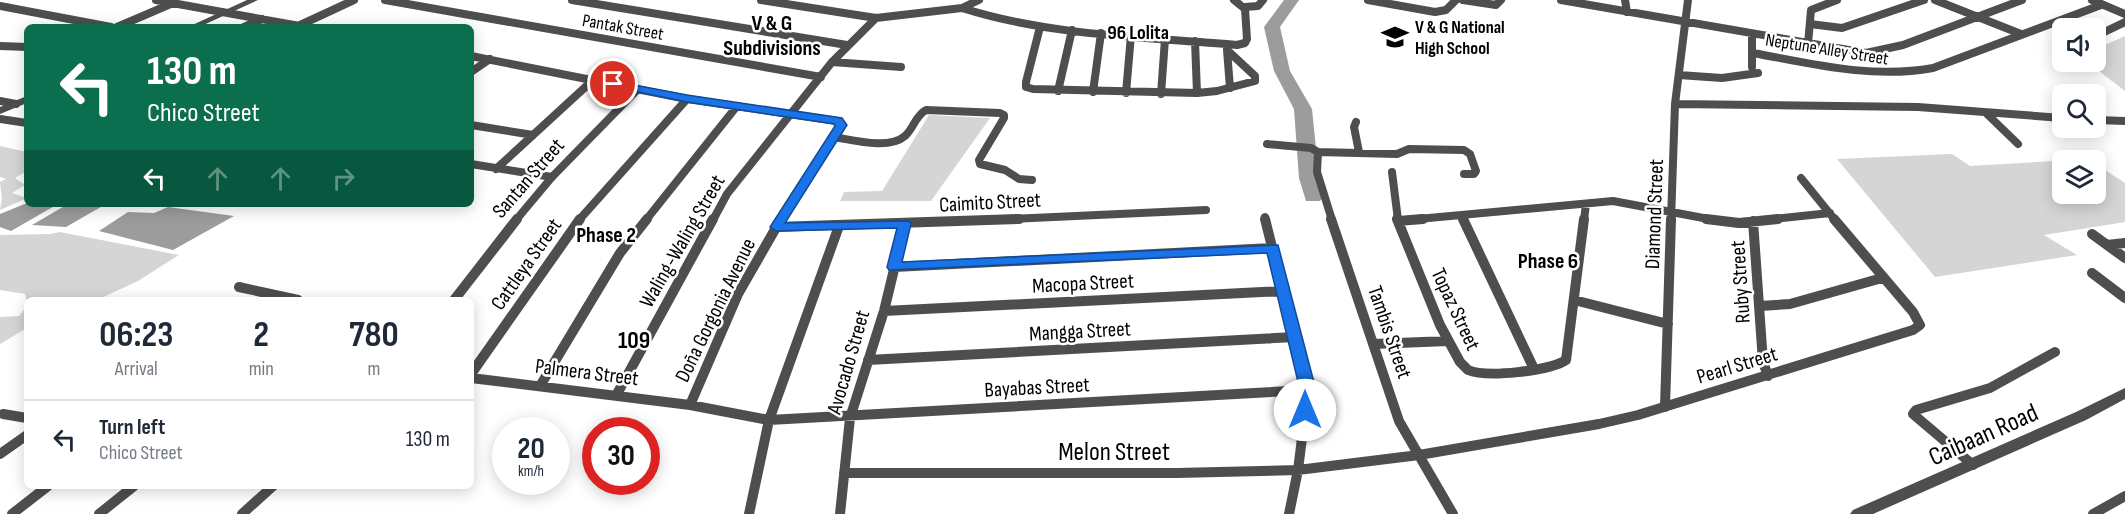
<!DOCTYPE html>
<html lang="en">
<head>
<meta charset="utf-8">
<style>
	body { margin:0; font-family:"Sofia Sans Condensed",sans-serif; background:#f6f6f7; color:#1f2937; height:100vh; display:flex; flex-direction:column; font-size:22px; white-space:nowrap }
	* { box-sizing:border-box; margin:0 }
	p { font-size:20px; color:#747a83 }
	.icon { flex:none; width:33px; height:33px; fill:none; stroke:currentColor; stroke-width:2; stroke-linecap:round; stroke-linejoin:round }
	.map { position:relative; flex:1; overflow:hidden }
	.side { position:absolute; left:24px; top:297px; width:450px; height:192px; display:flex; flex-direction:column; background:#fff; border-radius:9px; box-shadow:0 3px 15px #0003 }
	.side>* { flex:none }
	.guide { position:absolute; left:24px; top:24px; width:450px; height:183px; border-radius:9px; box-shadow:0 3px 15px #0003; background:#0b6e4f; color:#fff; overflow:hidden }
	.buttons { position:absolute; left:2052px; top:18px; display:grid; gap:12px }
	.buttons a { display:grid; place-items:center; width:54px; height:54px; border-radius:9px; background:#fff; box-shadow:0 3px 15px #0003; font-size:30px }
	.speed { position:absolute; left:492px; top:417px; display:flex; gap:12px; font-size:30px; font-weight:700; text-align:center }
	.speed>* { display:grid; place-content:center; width:78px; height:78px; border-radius:50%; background:#fff; box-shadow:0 3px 15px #0003; line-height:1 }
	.speed small { font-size:15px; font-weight:400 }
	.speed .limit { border:9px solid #d22; background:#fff; color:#111 }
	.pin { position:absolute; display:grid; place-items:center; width:51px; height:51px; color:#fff; margin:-26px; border:3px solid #fff; border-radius:50%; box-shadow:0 2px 6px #0007 }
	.me { position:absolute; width:66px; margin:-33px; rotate:0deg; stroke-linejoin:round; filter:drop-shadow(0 0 4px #0008) }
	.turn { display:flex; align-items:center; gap:21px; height:126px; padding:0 24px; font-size:27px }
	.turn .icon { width:78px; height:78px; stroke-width:2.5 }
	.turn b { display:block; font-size:42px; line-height:51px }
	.lanes { display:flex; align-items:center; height:57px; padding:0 24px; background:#0003; justify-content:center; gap:30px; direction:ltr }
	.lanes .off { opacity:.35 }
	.eta { display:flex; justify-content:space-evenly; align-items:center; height:102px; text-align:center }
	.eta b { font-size:36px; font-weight:700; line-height:42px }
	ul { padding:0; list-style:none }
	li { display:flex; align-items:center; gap:18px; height:78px; padding:0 24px; border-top:2px solid #e0e1e3 }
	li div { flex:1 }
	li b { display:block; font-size:22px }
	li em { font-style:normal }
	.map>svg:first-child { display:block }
</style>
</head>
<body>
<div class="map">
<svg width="2125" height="514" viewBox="0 0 2125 514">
	<rect width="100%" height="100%" fill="#fff"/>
	<!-- green -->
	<path fill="#d5d5d5" d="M2125,36V91L2087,62H2096V49Z
		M929,115L990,118L931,201H840L844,192L882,191Z
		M0,146L27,152V171L15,178L25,185L12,193L27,198L0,210L2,199L0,182L6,179L0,177Z
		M1952,154L1970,166L2087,159L2090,160H2062V194H2096V164L2125,183V222L2044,235L2077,255L1935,277L1837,159Z
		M60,232L179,255L138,281L97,300H27V303L25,294L0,290V235L51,234Z
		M27,306V328L0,344V317L19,316Z"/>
	<!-- water -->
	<path fill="#9c9c9c" d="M27,203L58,204L11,231L0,227V214Z
		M68,204H106L66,227L32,225Z
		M168,207L234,216L173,250L99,231L128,212L154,213Z"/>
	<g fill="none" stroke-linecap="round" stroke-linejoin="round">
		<!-- river -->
		<path fill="#9c9c9c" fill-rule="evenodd" d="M1284,0H1299L1280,27L1290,71L1312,109L1319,178L1323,197L1320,201H1306L1299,178L1294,109L1274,71L1264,27Z"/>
		<!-- minor-far1 -->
		<path stroke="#4e4e4e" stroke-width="8" d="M156,0L305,27
			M385,0L821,77
			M572,0L847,45
			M761,0L876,18L962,8L979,0
			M1368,0L1435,12L1446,10L1456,0
			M1463,0L1496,5L1501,0
			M1561,0L1866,53L1903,45L2022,0
			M1625,0L1627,12
			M1935,0L2021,34
			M2092,0L2125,14
			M0,6L111,27
			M1245,7L1258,6L1263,0
			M962,8C1050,36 1146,37 1237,45L1245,43L1247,39L1245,9L1234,0
			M1810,24L1842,28L1924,0
			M298,26L354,0
			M117,27L173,3
			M244,27L262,19
			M1040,27L1026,82V87L1033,89L1197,93L1217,91L1255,81V76L1227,50V44
			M1752,35V67
			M2096,36L2125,22
			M1195,41L1197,93
			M1808,44L1811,10L1837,0
			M0,46L27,47
			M1227,50L1230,88
			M1753,53C1813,64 1872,79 1933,68L2101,5
			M471,56L687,99L837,121L841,125L780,220
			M832,62L901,67
			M471,72L490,59
			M1679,75L1722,78L1758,73
			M1058,91L1072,30
			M1093,92L1101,33
			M1126,93L1131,35
			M1161,94L1165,39
			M0,101L16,104
			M1675,104L1918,107L2062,118
			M1987,114L2018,144
			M0,119L27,123
			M2096,120L2125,121
			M1356,122L1354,127L1359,152
			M471,125L533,135
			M834,137C853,140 889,150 905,136C914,128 915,116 926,110L1000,113L1004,115V118L979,160L980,164L1005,170L1019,179L1032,180
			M1267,144L1311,148L1318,152L1397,154L1409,149L1464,150L1470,154L1476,171L1474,174H1464
			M1318,152L1317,172L1332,220
			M471,164L552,177
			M496,169L593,80
			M1392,172L1398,220
			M1801,178L1835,220
			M1462,216L1464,220
			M1265,217L1266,220
			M516,220L552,177L638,89
			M579,220L687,99
			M646,220L737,106
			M713,220L727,194L832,62L876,18
			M987,220L1206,210
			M1407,220L1613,201L1714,220
			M1584,220L1586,204
			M1671,220L1675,104L1688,0
			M1765,220L1830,213"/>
		<!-- minor -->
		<path stroke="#4e4e4e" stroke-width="10" d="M1265,219L1308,390L1298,470L1289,514
			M1331,219L1399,421L1453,514
			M1397,219L1440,325L1460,362L1468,370C1487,378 1549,371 1566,360L1584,219
			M1463,219L1534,369
			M1706,219L1739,223L1778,219
			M1398,221L1423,219
			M1753,221L1763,362L1768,376
			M776,227L1019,219
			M2092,234L2125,258
			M2107,245L2125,243
			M894,267L1273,248
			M2092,273L2125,298
			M239,287L298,300
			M454,300L517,219
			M1574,300L1668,324
			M1760,306L1790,304L1882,278
			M884,311L1284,291
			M1373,344L1448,341
			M868,360L1295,337
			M471,374L580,219
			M471,378L690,405L769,420L1308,390
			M540,386L620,253L647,219
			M617,394L713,219
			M690,405L738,294L781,219
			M1665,407L1671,219
			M3,414L27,418
			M0,454L27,435
			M1973,465L1913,414L1916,410L1990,388L2055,352
			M844,473H1177L1298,470L1419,455L1599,424L1638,415L1913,330L1920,325L1913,312L1834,219
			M12,514L48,486
			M99,514L134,486
			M242,514L273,486
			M749,514L769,420L839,226
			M840,514L850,418L884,311L905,224
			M2093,514L2125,496"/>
		<!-- tertiary -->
		<path fill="#4e4e4e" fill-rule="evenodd" d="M247,0H258L199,27H188Z
			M27,96V103L0,114V107Z
			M2125,388V399L2086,420L1873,514H1850L1853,510L2076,412Z"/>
	</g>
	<!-- route -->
	<path fill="#1a73e8" stroke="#114b97" stroke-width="1.5" d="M613,81L687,95L842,118L847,125L785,223L909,221L911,224L902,262L1278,245L1316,390L1311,414H1300L1297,410L1300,390L1267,253L889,270L887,267L897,228L776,231L770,227L835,126L834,124L687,102L609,86L608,84Z"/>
	<!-- icons -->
	<defs>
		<symbol id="school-bare" viewBox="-9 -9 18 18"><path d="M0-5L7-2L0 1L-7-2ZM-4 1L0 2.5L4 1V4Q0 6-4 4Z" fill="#000" stroke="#fff" stroke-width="2.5" paint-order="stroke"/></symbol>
	</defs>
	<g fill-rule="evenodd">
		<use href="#school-bare" x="1376" y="18" width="38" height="38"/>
	</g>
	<g text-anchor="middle" stroke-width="5" stroke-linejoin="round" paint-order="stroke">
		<!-- far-street labels -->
		<g font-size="18" fill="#000" stroke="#fff">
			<text transform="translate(623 27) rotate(10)" y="6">Pantak Street</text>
			<text transform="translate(1827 49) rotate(9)" y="6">Neptune Alley Street</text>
		</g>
		<!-- far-poi labels -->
		<g font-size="18" font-weight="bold" fill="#000" stroke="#fff" text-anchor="start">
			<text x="1415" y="33">V &amp; G National<tspan x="1415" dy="21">High School</tspan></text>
		</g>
		<!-- far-quarter labels -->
		<g font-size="20" font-weight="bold" fill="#000" stroke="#fff">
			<text x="1138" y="39">96 Lolita</text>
		</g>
		<!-- street labels -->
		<g font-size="21" fill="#000" stroke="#fff">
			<text transform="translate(528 178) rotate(-49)" y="7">Santan Street</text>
			<text transform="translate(990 202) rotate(-3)" y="7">Caimito Street</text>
			<text transform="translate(1654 214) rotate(-88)" y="7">Diamond Street</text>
			<text transform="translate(682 241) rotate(-60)" y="7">Waling-Waling Street</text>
			<text transform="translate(526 264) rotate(-55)" y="7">Cattleya Street</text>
			<text transform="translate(1740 282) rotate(-94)" y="7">Ruby Street</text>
			<text transform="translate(1083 283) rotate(-3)" y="7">Macopa Street</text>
			<text transform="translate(1456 309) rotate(65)" y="7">Topaz Street</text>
			<text transform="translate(715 310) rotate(-64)" y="7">Doña Gorgonia Avenue</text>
			<text transform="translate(1080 331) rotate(-3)" y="7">Mangga Street</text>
			<text transform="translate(1390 332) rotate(71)" y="7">Tambis Street</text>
			<text transform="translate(848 362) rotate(-74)" y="7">Avocado Street</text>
			<text transform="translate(1737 365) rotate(-17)" y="7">Pearl Street</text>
			<text transform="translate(587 372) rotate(7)" y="7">Palmera Street</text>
			<text transform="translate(1037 387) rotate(-3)" y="7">Bayabas Street</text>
		</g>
		<!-- far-district labels -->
		<g font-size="22" font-weight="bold" fill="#000" stroke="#fff">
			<text x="772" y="30">V &amp; G<tspan x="772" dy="25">Subdivisions</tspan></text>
		</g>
		<!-- neighbourhood labels -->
		<g font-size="22" font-weight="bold" fill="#000" stroke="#fff">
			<text x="606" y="242">Phase 2</text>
			<text x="1548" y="268">Phase 6</text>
		</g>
		<!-- quarter labels -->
		<g font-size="24" font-weight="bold" fill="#000" stroke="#fff">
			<text x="634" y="348">109</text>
		</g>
		<!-- near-street labels -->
		<g font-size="26" fill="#000" stroke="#fff">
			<text transform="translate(1983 434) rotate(-24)" y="9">Caibaan Road</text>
			<text x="1114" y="460">Melon Street</text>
		</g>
	</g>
</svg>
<div class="buttons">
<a><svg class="icon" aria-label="sound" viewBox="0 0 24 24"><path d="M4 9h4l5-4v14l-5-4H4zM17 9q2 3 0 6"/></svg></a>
<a><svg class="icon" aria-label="search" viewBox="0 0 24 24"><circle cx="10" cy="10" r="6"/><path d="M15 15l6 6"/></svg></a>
<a><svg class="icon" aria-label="layers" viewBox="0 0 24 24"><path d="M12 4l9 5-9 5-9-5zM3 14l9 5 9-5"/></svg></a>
</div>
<div class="speed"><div>20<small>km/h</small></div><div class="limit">30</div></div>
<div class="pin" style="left:613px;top:84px;background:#d93025"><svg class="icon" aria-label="arrive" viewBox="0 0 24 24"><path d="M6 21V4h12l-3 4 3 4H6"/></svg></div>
<svg class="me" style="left:1305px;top:410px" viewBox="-20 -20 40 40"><circle r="19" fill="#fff"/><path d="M0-13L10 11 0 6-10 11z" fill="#1a73e8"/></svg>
<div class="guide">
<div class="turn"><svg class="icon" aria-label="left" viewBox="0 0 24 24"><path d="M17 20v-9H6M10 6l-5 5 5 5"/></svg><div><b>130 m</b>Chico Street</div></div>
<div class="lanes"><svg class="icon" aria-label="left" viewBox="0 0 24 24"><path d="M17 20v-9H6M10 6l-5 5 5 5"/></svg><svg class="icon off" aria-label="ahead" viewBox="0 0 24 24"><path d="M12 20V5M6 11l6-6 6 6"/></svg><svg class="icon off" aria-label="ahead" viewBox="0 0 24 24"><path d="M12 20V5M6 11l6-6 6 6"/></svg><svg class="icon off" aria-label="right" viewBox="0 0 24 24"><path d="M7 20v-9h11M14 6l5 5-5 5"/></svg></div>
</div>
<section class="side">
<div class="eta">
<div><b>06:23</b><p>Arrival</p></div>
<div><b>2</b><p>min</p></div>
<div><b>780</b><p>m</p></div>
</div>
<ul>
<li><svg class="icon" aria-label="left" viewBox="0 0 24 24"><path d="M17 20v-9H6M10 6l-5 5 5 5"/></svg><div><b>Turn left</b><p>Chico Street</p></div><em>130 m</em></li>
</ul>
</section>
</div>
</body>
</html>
